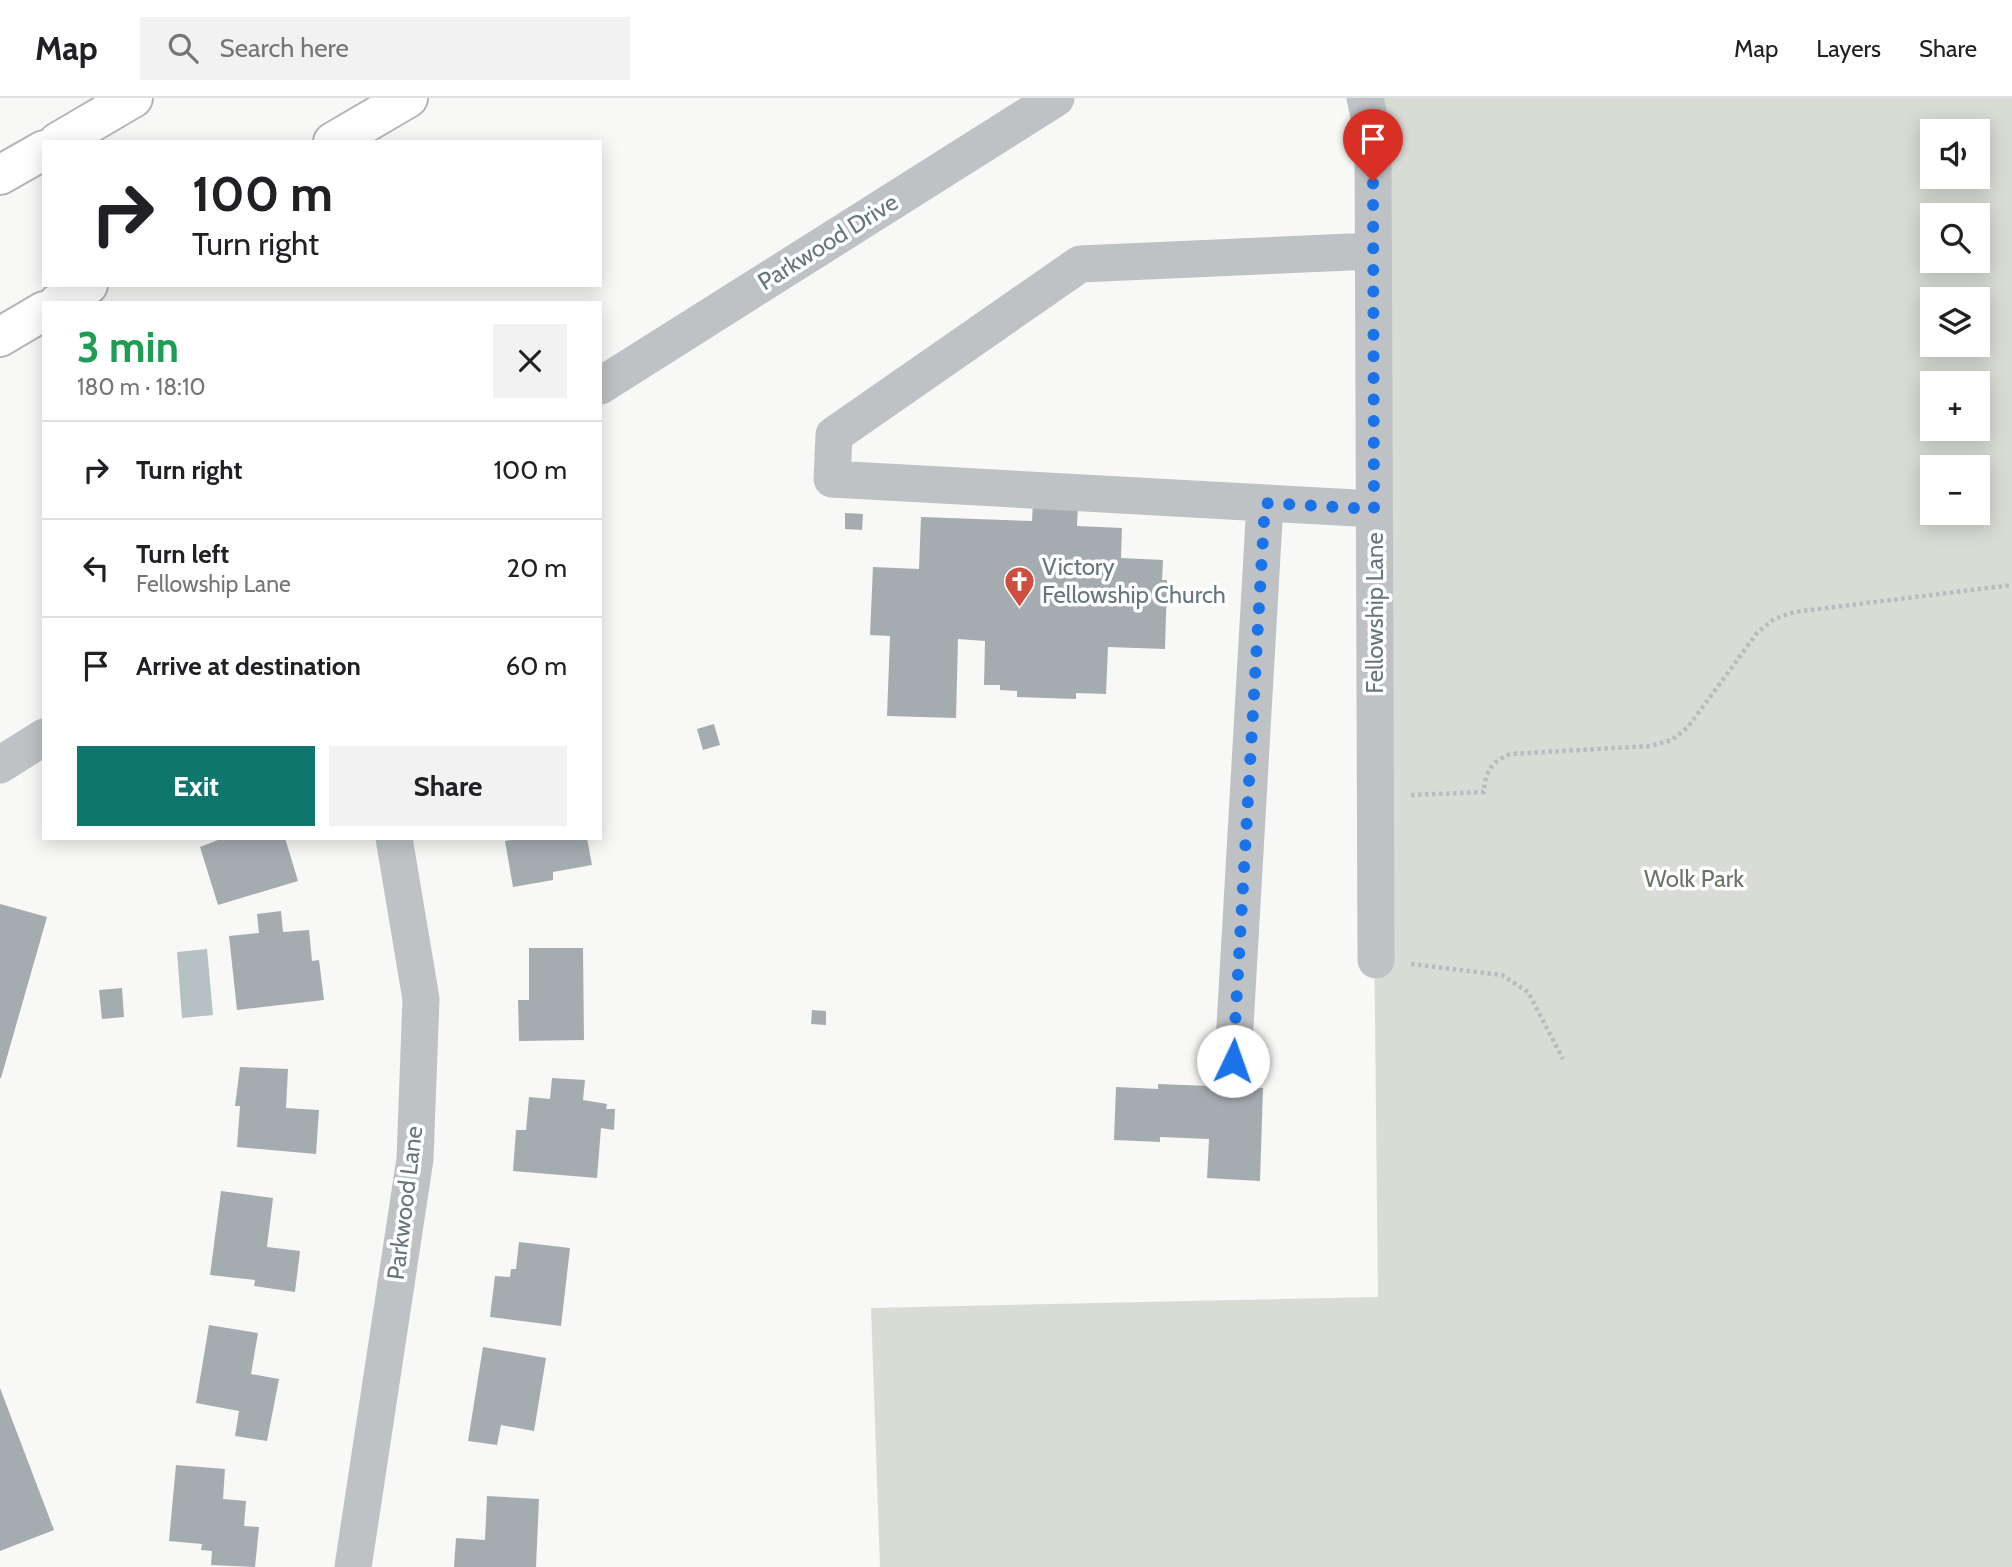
<!DOCTYPE html>
<html lang="en">
<head>
<meta charset="utf-8">
<style>
	body { margin:0; font-family:Cabin,sans-serif; background:#f2f2f2; color:#202124; height:100vh; display:flex; flex-direction:column; font-size:26px; white-space:nowrap }
	* { box-sizing:border-box; margin:0 }
	p { font-size:23px; color:#757577 }
	.icon { flex:none; width:38px; height:38px; fill:none; stroke:currentColor; stroke-width:2; stroke-linecap:round; stroke-linejoin:round }
	.map { position:relative; flex:1; overflow:hidden }
	.sheet { position:absolute; left:42px; top:203px; width:560px; height:539px; display:flex; flex-direction:column; background:#fff; border-radius:0px; box-shadow:0 4px 18px #0003 }
	.sheet>* { flex:none }
	.banner { position:absolute; left:42px; top:42px; width:560px; height:147px; border-radius:0px; box-shadow:0 4px 18px #0003; background:#fff; color:#202124; overflow:hidden }
	.buttons { position:absolute; left:1920px; top:21px; display:grid; gap:14px }
	.buttons a { display:grid; place-items:center; width:70px; height:70px; border-radius:0px; background:#fff; box-shadow:0 4px 18px #0003; font-size:35px }
	.pin { position:absolute; display:grid; place-items:center; width:60px; height:60px; color:#fff; margin:-72px -30px; border-radius:50% 50% 50% 0; rotate:-45deg; box-shadow:0 0 7px #0007 }
	.pin .icon { rotate:45deg }
	.me { position:absolute; width:77px; margin:-38px; rotate:3deg; stroke-linejoin:round; filter:drop-shadow(0 0 5px #0008) }
	.turn { display:flex; align-items:center; gap:24px; height:147px; padding:0 35px; font-size:32px }
	.turn .icon { width:91px; height:91px; stroke-width:2.5 }
	.turn b { display:block; font-size:49px; line-height:60px }
	.round { display:grid; place-items:center; flex:none; width:74px; height:74px; border-radius:0px; background:#f2f2f2 }
	.head { display:flex; align-items:center; justify-content:space-between; height:119px; padding:0 35px }
	h1 { font-size:42px; font-weight:700; line-height:52px; color:#1e9e55 }
	.action { display:flex; gap:14px; margin-top:auto; padding:14px 35px }
	.action a { flex:1; height:80px; border-radius:0px; background:#0f766e; color:#fff; font-size:28px; font-weight:700; line-height:80px; text-align:center }
	.action a+a { background:#f2f2f2; color:#202124 }
	ul { padding:0; list-style:none }
	li { display:flex; align-items:center; gap:21px; height:98px; padding:0 35px; border-top:2px solid #e0e0e0 }
	li div { flex:1 }
	li b { display:block; font-size:26px }
	li em { font-style:normal }
	header { display:flex; align-items:center; gap:42px; box-sizing:border-box; height:98px; padding:0 35px; background:#fff; border-bottom:2px solid #e0e0e0 }
	header strong { font-size:33px }
	nav { display:flex; gap:38px; margin-inline-start:auto; font-size:24px }
	.search { width:490px; height:63px; background:#f2f2f2; display:flex; align-items:center; gap:18px; box-sizing:border-box; padding:0 24px; border-radius:0px; color:#757577; font-size:26px }
	.map>svg:first-child { display:block }
</style>
</head>
<body>
<header>
<strong>Map</strong>
<div class="search"><svg class="icon" aria-label="search" viewBox="0 0 24 24"><circle cx="10" cy="10" r="6"/><path d="M15 15l6 6"/></svg>Search here</div>
<nav><a>Map</a><a>Layers</a><a>Share</a></nav>
</header>
<div class="map">
<svg width="2012" height="1469" viewBox="0 0 2012 1469">
	<rect width="100%" height="100%" fill="#f8f8f6"/>
	<!-- green -->
	<path fill="#d9dcd5" fill-rule="evenodd" d="M1365,0H2012V1469H880L871,1210L1378,1199ZM1932,33H1978V79H1932ZM1932,117H1978V163H1932ZM1932,201H1978V247H1932ZM1932,285H1978V331H1932ZM1932,369H1978V415H1932Z"/>
	<!-- water -->
	<path fill="#b6c1c4" d="M207,851L213,917L182,920L177,854Z"/>
	<!-- building -->
	<path fill="#a4acb0" d="M1033,404L1078,406L1077,428L1122,430L1121,460L1163,462L1162,482H1167L1165,551L1108,549L1106,596L1076,595V601L1017,599V593L1000,592V587H984L985,543L958,541L956,620L887,618L890,538L870,537L873,469L919,471L921,419L1032,423Z
		M845,415L863,416L862,432L845,431Z
		M714,626L720,647L703,652L697,631Z
		M223,740H285L298,783L218,807L200,749Z
		M520,740H587L592,767L553,774V782L513,789L505,743Z
		M0,806L47,819L1,980H0Z
		M281,813L283,834L309,832L312,863L319,862L324,902L237,912L229,838L259,835L257,816Z
		M529,850H583L584,942L519,943L518,902H529Z
		M122,890L124,919L102,921L99,892Z
		M812,912L826,913V927L811,926Z
		M240,969L288,971L286,1010L319,1012L316,1056L237,1049L240,1008H235Z
		M552,980L585,982L583,1002L607,1006L606,1011H615L614,1032L601,1030L597,1080L513,1073L516,1032H526L529,999L550,1001Z
		M1158,986L1263,990L1260,1083L1207,1080L1209,1041L1160,1039V1044L1114,1042L1116,989L1158,991Z
		M221,1093L273,1100L267,1149L300,1153L295,1194L254,1188L255,1182L210,1177Z
		M519,1144L570,1150L561,1228L490,1219L495,1178L510,1179L511,1171H516Z
		M209,1227L258,1235L251,1276L279,1281L267,1343L235,1338L239,1313L196,1305Z
		M483,1249L546,1260L534,1333L501,1327L497,1347L468,1343Z
		M0,1290L54,1432L0,1453Z
		M176,1367L225,1371L223,1401L246,1403L244,1428L259,1429L255,1469L211,1467L212,1453L201,1452L202,1446L169,1443Z
		M487,1398L539,1401L536,1469H454L456,1440L485,1442Z"/>
	<g fill="none" stroke-linecap="round" stroke-linejoin="round">
		<defs>
			<path id="highway" d="M58,44L133,0
				M333,44L408,0
				M0,77L44,52
				M58,205L88,187
				M0,239L44,213"/>
		</defs>
		<!-- highway casing -->
		<use href="#highway" stroke="#b2b6b8" stroke-width="42"/>
		<!-- path -->
		<path stroke="#b8bcbe" stroke-width="4.5" stroke-dasharray="3.5 3.5" stroke-linecap="butt" d="M1411,697L1484,694C1485,674 1491,664 1510,656L1650,648L1672,642L1688,629L1757,535L1774,521L1794,514L2012,487
			M1411,866L1502,877L1528,894L1563,961"/>
		<!-- minor -->
		<path stroke="#bec2c5" stroke-width="37" d="M1365,0L1373,36L1376,862
			M1373,153L1080,166L834,337L832,381L1374,411
			M600,288L1056,0
			M0,667L44,639
			M1233,963L1265,405
			M353,1469L415,1061L421,901L394,740"/>
		<!-- highway -->
		<use href="#highway" stroke="#fff" stroke-width="38"/>
	</g>
	<g fill="none" stroke-linecap="round" stroke-linejoin="round">
		<!-- route -->
		<path stroke="#1a73e8" stroke-width="12" stroke-dasharray="0 21.6" d="M1233,963L1265,405L1374,411L1373,83"/>
	</g>
	<!-- icons -->
	<defs>
		<symbol id="church-pin" viewBox="-11 -11 22 30"><path d="M0 17L-7.5 6A9.5 9.5 0 1 1 7.5 6Z" fill="#ce4f40" stroke="#fff"/><path d="M-1.2-6h2.4v3.5h3.3v2.4h-3.3V6h-2.4V-.1h-3.3v-2.4h3.3Z" fill="#fff"/></symbol>
	</defs>
	<g fill-rule="evenodd">
		<use href="#church-pin" x="1002" y="466" width="35" height="47"/>
	</g>
	<g text-anchor="middle" stroke-width="7" stroke-linejoin="round" paint-order="stroke">
		<!-- street labels -->
		<g font-size="24" fill="#66767d" stroke="#fff">
			<text transform="translate(828 144) rotate(-32)" y="8">Parkwood Drive</text>
			<text transform="translate(1375 515) rotate(-90)" y="8">Fellowship Lane</text>
			<text transform="translate(405 1105) rotate(-83)" y="8">Parkwood Lane</text>
		</g>
		<!-- poi labels -->
		<g font-size="24" fill="#66767d" stroke="#fff" text-anchor="start">
			<text x="1042" y="477">Victory<tspan x="1042" dy="28">Fellowship Church</tspan></text>
		</g>
		<!-- park labels -->
		<g font-size="24" fill="#6a7665" stroke="#fff">
			<text x="1694" y="789">Wolk Park</text>
		</g>
	</g>
</svg>
<div class="buttons">
<a><svg class="icon" aria-label="sound" viewBox="0 0 24 24"><path d="M4 9h4l5-4v14l-5-4H4zM17 9q2 3 0 6"/></svg></a>
<a><svg class="icon" aria-label="search" viewBox="0 0 24 24"><circle cx="10" cy="10" r="6"/><path d="M15 15l6 6"/></svg></a>
<a><svg class="icon" aria-label="layers" viewBox="0 0 24 24"><path d="M12 4l9 5-9 5-9-5zM3 14l9 5 9-5"/></svg></a>
<a>+</a>
<a>−</a>
</div>
<div class="pin" style="left:1373px;top:83px;background:#d93025"><svg class="icon" aria-label="arrive" viewBox="0 0 24 24"><path d="M6 21V4h12l-3 4 3 4H6"/></svg></div>
<svg class="me" style="left:1233px;top:963px" viewBox="-20 -20 40 40"><circle r="19" fill="#fff"/><path d="M0-13L10 11 0 6-10 11z" fill="#1a73e8"/></svg>
<div class="banner">
<div class="turn"><svg class="icon" aria-label="right" viewBox="0 0 24 24"><path d="M7 20v-9h11M14 6l5 5-5 5"/></svg><div><b>100 m</b>Turn right</div></div>
</div>
<section class="sheet">
<div class="head"><div><h1>3 min</h1><p>180 m · 18:10</p></div><a class="round"><svg class="icon" aria-label="close" viewBox="0 0 24 24"><path d="M6 6l12 12M18 6L6 18"/></svg></a></div>
<ul>
<li><svg class="icon" aria-label="right" viewBox="0 0 24 24"><path d="M7 20v-9h11M14 6l5 5-5 5"/></svg><div><b>Turn right</b></div><em>100 m</em></li>
<li><svg class="icon" aria-label="left" viewBox="0 0 24 24"><path d="M17 20v-9H6M10 6l-5 5 5 5"/></svg><div><b>Turn left</b><p>Fellowship Lane</p></div><em>20 m</em></li>
<li><svg class="icon" aria-label="arrive" viewBox="0 0 24 24"><path d="M6 21V4h12l-3 4 3 4H6"/></svg><div><b>Arrive at destination</b></div><em>60 m</em></li>
</ul>
<div class="action"><a>Exit</a><a>Share</a></div>
</section>
</div>
</body>
</html>
